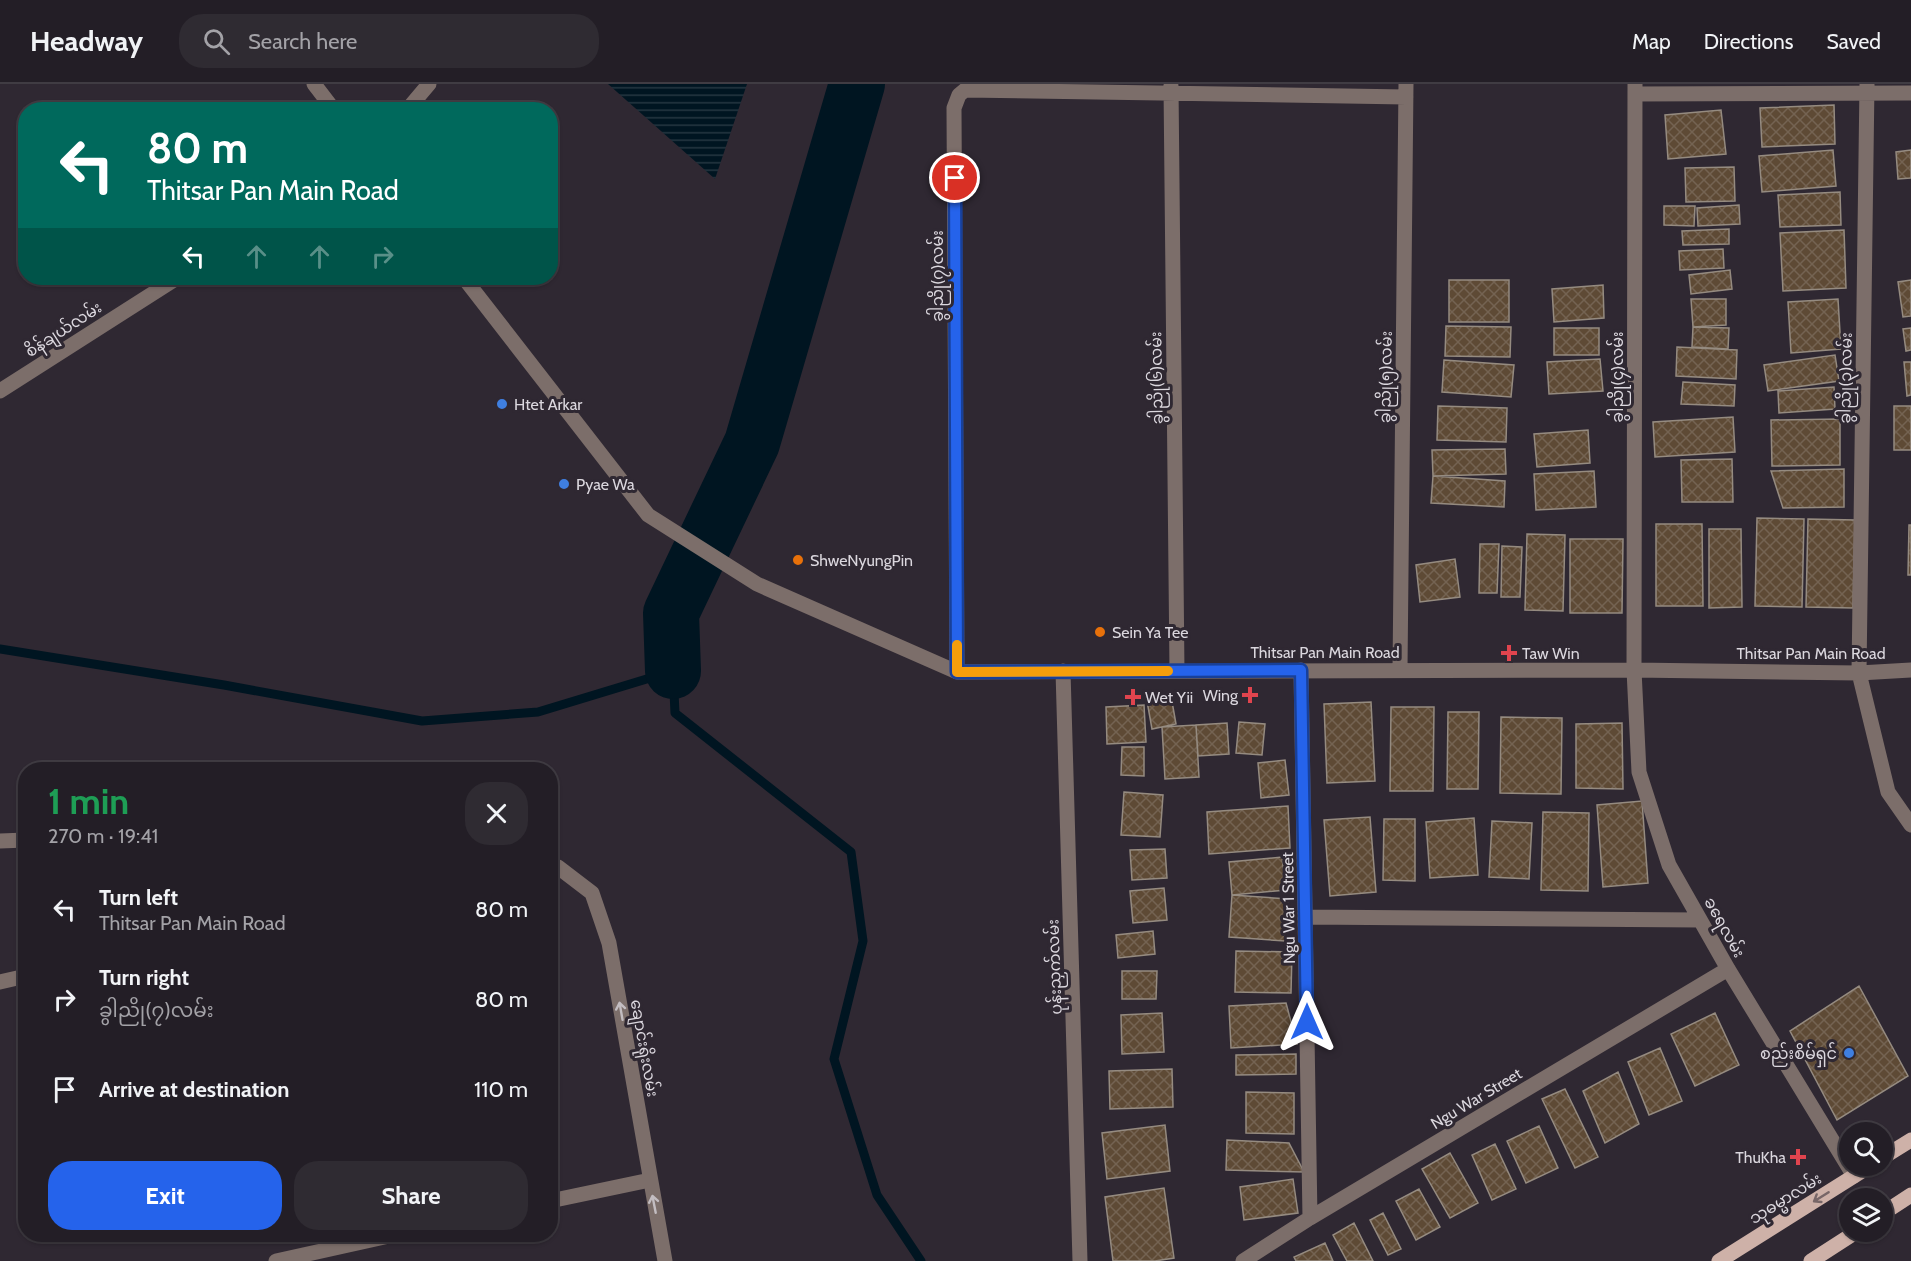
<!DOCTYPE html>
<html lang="en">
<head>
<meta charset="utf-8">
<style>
	body { margin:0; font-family:Cabin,"Noto Sans Myanmar",sans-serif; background:#2f2b32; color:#f1f3f6; height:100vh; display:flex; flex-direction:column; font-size:22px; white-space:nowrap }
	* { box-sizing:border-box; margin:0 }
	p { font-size:20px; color:#a3a2a7 }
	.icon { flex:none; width:33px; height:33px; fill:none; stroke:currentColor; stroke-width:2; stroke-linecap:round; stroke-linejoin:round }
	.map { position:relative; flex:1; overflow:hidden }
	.panel { position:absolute; left:18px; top:678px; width:540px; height:480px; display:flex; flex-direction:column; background:#231e26; border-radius:24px; box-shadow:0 2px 4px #0004,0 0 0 2px #403c43 }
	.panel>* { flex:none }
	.guide { position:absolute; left:18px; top:18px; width:540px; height:183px; border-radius:24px; box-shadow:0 2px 4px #0004,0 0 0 2px #403c43; background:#00695c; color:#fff; overflow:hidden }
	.buttons { position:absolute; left:1839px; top:1038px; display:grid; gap:12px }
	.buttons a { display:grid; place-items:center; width:54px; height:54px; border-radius:50%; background:#231e26; box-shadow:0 2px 4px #0004,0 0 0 2px #403c43; font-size:30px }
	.pin { position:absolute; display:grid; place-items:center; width:51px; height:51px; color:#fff; margin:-26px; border:3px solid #fff; border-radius:50%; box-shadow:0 2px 6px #0007 }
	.me { position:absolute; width:66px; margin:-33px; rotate:0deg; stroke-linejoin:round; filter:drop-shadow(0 0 4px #0008) }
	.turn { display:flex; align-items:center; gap:21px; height:126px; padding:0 30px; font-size:27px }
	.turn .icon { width:78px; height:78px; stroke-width:2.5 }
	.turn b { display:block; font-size:42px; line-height:51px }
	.lanes { display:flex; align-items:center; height:57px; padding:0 30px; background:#0003; justify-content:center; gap:30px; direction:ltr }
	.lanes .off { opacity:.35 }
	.round { display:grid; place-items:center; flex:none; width:63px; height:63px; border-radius:24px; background:#2f2b32 }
	.summary { display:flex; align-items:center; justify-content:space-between; height:102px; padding:0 30px }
	h1 { font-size:36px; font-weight:700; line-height:45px; color:#1e9e55 }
	.action { display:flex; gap:12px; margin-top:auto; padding:12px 30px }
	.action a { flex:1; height:69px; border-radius:24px; background:#2563eb; color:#fff; font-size:24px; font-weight:700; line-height:69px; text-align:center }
	.action a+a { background:#2f2b32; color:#f1f3f6 }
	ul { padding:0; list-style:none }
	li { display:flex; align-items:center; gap:18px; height:90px; padding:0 30px }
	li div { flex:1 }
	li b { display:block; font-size:22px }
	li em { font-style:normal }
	header { display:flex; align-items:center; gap:36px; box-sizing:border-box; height:84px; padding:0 30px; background:#231e26; border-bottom:2px solid #403c43 }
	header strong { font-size:28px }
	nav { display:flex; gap:33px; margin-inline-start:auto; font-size:21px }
	.search { width:420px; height:54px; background:#2f2b32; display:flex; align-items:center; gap:15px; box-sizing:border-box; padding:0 21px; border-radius:24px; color:#a3a2a7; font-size:22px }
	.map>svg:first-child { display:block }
</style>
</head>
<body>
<header>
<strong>Headway</strong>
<div class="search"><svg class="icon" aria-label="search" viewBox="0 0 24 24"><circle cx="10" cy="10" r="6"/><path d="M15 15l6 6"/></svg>Search here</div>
<nav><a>Map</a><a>Directions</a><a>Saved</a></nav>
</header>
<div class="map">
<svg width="1911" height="1177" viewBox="0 0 1911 1177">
	<defs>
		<pattern id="water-rules" width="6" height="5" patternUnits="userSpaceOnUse" patternTransform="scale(1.5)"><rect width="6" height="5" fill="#001521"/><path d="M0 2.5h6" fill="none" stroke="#253641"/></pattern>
		<pattern id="building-cross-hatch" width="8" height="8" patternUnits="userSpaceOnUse" patternTransform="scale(1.5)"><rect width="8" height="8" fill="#5e4a35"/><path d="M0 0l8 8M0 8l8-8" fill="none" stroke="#746352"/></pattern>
	</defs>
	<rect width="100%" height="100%" fill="#2f2832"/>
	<!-- water -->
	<path fill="url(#water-rules)" d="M608,0H747L715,95Z"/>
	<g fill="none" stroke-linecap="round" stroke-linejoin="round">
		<!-- stream -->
		<path stroke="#001521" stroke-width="9" d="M0,565L224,601L422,637L538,628L673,587L675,629L851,768L863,857L834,975L877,1111L921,1177"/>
		<!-- river -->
		<path stroke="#001521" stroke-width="56" d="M673,587L671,529L752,359L857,0"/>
	</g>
	<!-- building -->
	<path fill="url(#building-cross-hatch)" stroke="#958b80" stroke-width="1.5" d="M1834,21L1835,60L1762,63L1760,24Z
		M1721,26L1726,70L1668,75L1665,31Z
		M1833,66L1836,102L1762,108L1759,72Z
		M1911,66V94L1898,95L1896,68Z
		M1734,83L1735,117L1686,118L1685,84Z
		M1840,108L1841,141L1780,143L1778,111Z
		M1739,121L1740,140L1698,142L1697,124Z
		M1664,122H1695L1694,142L1664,141Z
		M1729,145V160L1683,161L1682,147Z
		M1844,146L1846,204L1783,207L1780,149Z
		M1723,165L1724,184L1680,186L1679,167Z
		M1730,186L1732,205L1691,210L1689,191Z
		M1449,196H1509V238H1449Z
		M1911,196V232L1903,233L1898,198Z
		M1603,201L1604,234L1554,238L1552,205Z
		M1691,215H1726V241L1693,243Z
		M1838,215L1841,265L1791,269L1788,218Z
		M1446,242L1511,243L1510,273L1445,272Z
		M1693,243L1729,244L1728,265L1692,263Z
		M1554,244H1599V271H1554Z
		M1911,244V266L1906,267L1903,245Z
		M1677,263L1737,266L1736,295L1676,292Z
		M1835,271L1839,297L1768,307L1764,281Z
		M1600,275L1603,307L1549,310L1547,278Z
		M1444,276L1514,281L1511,313L1442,308Z
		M1904,278H1911V311L1907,312Z
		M1683,298L1735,301L1734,322L1681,320Z
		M1834,303L1835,325L1779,329L1778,307Z
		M1438,322L1507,324L1506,358L1437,356Z
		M1894,322H1911V366H1894Z
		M1733,333L1735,368L1655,373L1653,338Z
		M1840,335V381L1772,382L1771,336Z
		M1588,346L1590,379L1537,383L1534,350Z
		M1505,365L1506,390L1433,392L1432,366Z
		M1732,375L1733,418H1682L1681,376Z
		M1844,385V423L1783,424L1771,387Z
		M1594,387L1596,423L1536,426L1534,390Z
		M1433,392L1505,397L1504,423L1431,419Z
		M1757,434L1804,435L1802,523L1755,522Z
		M1808,435L1855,436L1853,524L1806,523Z
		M1656,440H1702L1703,522H1656Z
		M1909,441H1911V491H1908Z
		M1709,445H1741L1742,523L1709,524Z
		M1527,450L1565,451L1563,527L1525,526Z
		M1570,455H1623L1622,529H1570Z
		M1480,460H1499L1497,509H1479Z
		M1502,462L1522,463L1520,513H1501Z
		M1455,475L1460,513L1420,518L1416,481Z
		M1171,612L1176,640L1152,645L1147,617Z
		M1371,618L1375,697L1327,699L1324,620Z
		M1144,621L1146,658L1107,660L1106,623Z
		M1391,623H1434L1433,707H1390Z
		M1448,628H1479L1478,705H1447Z
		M1501,633L1562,634L1561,710L1500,709Z
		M1239,638L1265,640L1262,671L1236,669Z
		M1227,639L1229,670L1198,672L1196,641Z
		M1622,639L1623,705L1576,704V640Z
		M1196,641L1199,693L1165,695L1162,643Z
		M1122,663H1144V692L1121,691Z
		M1285,676L1289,711L1261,714L1258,679Z
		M1124,708L1163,711L1160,753L1121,751Z
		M1642,717L1648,799L1603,803L1597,721Z
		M1288,722L1290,764L1209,770L1207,728Z
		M1543,728L1589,729L1588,807L1541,806Z
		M1370,733L1376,808L1330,812L1324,736Z
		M1474,734L1478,791L1430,794L1426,738Z
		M1384,735H1415V797L1383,796Z
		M1492,737L1532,739L1529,795L1489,793Z
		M1165,765L1167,794L1132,796L1130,766Z
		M1282,773L1286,806L1232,811L1229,778Z
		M1164,804L1167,836L1133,839L1130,807Z
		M1232,811L1288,815L1285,857L1229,853Z
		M1153,847L1155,870L1118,874L1116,851Z
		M1236,867L1292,868L1291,909L1235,908Z
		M1122,887H1157L1156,915H1122Z
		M1859,902L1908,992L1837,1036L1790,947Z
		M1286,919L1297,960L1231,964L1229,922Z
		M1162,929L1164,968L1122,970L1121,931Z
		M1715,929L1739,981L1695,1002L1671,950Z
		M1660,964L1682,1017L1649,1031L1628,978Z
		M1296,970V990L1236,991V971Z
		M1172,985L1173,1023L1110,1025L1109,987Z
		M1618,988L1639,1040L1605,1059L1583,1007Z
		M1565,1005L1598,1073L1575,1084L1542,1015Z
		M1246,1008L1294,1009V1050L1246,1049Z
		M1165,1041L1170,1087L1107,1095L1102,1049Z
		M1539,1042L1558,1084L1526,1099L1507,1057Z
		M1227,1056L1289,1059L1304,1088L1226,1086Z
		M1495,1060L1516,1105L1492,1116L1472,1071Z
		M1450,1069L1478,1119L1450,1134L1422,1085Z
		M1293,1095L1298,1129L1244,1136L1240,1103Z
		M1164,1104L1174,1174L1155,1177H1113L1105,1113Z
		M1419,1105L1440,1143L1416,1156L1396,1117Z
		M1383,1129L1401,1165L1388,1171L1370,1136Z
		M1354,1139L1373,1177H1347L1333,1151Z
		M1325,1159L1333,1177H1296L1294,1173Z"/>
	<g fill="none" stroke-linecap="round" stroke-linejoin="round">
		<!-- minor -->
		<path stroke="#7c6e6a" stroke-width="15" d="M314,0L334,26
			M1635,0L1634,586L1639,688L1669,781L1728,885L1854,1092
			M1867,0L1859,589L1888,708L1911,741
			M1171,2L1177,587
			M1635,10L1911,9
			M407,26L429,0
			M464,194L648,431L757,500L957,588L1634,586L1859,589L1911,586
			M0,307L177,194
			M1301,586L1310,1134
			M1400,586L1406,0
			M1063,587L1080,1177
			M957,588L954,24L959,11L965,6L1406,13
			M0,757L26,756
			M550,782L558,783L592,809L609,859L665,1177
			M1306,833L1700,836
			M0,898L26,892
			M550,1117L650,1096
			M276,1177L398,1150
			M1243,1177L1310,1134L1728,885"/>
		<!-- major -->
		<path stroke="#ceb1a8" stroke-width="15" d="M1882,1074L1911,1056
			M1882,1130L1911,1111
			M1719,1177L1870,1082
			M1811,1177L1856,1148"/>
	</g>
	<!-- one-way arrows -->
	<defs><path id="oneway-shaft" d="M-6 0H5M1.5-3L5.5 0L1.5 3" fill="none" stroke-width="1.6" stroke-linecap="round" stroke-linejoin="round" transform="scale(1.5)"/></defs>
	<g stroke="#c3bdc1">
		<use href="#oneway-shaft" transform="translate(621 927) rotate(-100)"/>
		<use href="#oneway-shaft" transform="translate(654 1120) rotate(-101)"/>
	</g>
	<use stroke="#776667" href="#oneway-shaft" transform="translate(1821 1113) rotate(148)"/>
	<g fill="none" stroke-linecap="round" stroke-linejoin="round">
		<defs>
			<path id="route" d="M955,94L957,588L1301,586L1307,938"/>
		</defs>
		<!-- route casing -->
		<use href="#route" stroke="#184099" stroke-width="15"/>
		<!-- route -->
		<use href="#route" stroke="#2563eb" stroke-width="10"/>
		<!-- slow -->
		<path stroke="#f59e0b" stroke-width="10" d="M957,561V588L1168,587"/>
	</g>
	<!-- markers -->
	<g fill="#3f7fe0" stroke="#2f2832" stroke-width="2">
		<circle cx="502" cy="320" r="6"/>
		<circle cx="564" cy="400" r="6"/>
		<circle cx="1849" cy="969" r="6"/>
	</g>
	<g fill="#e8710a" stroke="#2f2832" stroke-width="2">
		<circle cx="798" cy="476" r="6"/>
		<circle cx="1100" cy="548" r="6"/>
	</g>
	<g fill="#e0444e" stroke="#2f2832" stroke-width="2">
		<path d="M1506 560h6v6h6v6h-6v6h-6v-6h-6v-6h6z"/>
		<path d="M1247 602h6v6h6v6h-6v6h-6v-6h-6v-6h6z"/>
		<path d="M1130 604h6v6h6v6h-6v6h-6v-6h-6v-6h6z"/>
		<path d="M1795 1064h6v6h6v6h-6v6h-6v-6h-6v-6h6z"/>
	</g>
	<g text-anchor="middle" stroke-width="6" stroke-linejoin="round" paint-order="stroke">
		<!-- street labels -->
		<g font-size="16" fill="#dbd7de" stroke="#2f2832">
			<text transform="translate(937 192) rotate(-90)" y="6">ခွါညို(၇)လမ်း</text>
			<text transform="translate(63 245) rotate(-33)" y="6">စိန်ချယ်လမ်း</text>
			<text transform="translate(1385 293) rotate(-89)" y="6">ခွါညို(၅)လမ်း</text>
			<text transform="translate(1617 293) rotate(-90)" y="6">ခွါညို(၄)လမ်း</text>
			<text transform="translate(1156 294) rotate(-91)" y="6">ခွါညို(၆)လမ်း</text>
			<text transform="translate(1845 294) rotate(-89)" y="6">ခွါညို(၃)လမ်း</text>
			<text x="1325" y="574">Thitsar Pan Main Road</text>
			<text x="1811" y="575">Thitsar Pan Main Road</text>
			<text transform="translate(1288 824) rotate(-91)" y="6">Ngu War 1 Street</text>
			<text transform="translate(1725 843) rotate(61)" y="6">ခရေလမ်း</text>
			<text transform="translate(1054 883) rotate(-92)" y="6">ပုန်းညှက်လမ်း</text>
			<text transform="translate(645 964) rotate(80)" y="6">ချောင်းရိုးလမ်း</text>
			<text transform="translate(1476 1014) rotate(-31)" y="6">Ngu War Street</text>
			<text transform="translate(1785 1114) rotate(-32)" y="6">သုဓမ္မာလမ်း</text>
		</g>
		<!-- poi labels -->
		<g font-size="16" fill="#dbd7de" stroke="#2f2832" text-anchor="start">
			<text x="514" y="326">Htet Arkar</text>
			<text x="576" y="406">Pyae Wa</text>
			<text x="810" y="482">ShweNyungPin</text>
			<text x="1112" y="554">Sein Ya Tee</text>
			<text x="1522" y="575">Taw Win</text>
			<text x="1238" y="617" text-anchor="end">Wing</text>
			<text x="1145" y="619">Wet Yii</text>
			<text x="1837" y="975" text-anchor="end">စည်းစိမ်ရှင်</text>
			<text x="1786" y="1079" text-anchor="end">ThuKha</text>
		</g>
	</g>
</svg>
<div class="buttons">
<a><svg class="icon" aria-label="search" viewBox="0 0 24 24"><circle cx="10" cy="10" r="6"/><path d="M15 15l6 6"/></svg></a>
<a><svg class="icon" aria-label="layers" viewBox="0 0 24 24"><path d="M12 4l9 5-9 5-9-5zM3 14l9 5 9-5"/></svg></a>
</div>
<div class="pin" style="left:955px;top:94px;background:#d93025"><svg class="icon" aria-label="arrive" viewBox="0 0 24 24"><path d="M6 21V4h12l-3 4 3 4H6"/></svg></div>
<svg class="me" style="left:1307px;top:938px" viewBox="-20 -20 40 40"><path d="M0-17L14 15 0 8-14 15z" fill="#2563eb" stroke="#fff" stroke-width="4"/></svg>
<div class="guide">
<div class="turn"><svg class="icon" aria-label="left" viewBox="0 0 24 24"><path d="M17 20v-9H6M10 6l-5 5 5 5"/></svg><div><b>80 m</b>Thitsar Pan Main Road</div></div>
<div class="lanes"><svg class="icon" aria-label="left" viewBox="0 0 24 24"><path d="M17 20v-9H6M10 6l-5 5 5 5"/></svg><svg class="icon off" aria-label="ahead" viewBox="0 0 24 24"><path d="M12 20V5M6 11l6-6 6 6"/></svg><svg class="icon off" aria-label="ahead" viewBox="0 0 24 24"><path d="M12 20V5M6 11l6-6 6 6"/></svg><svg class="icon off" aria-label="right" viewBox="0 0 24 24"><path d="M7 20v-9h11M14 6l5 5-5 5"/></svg></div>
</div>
<section class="panel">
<div class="summary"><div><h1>1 min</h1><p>270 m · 19:41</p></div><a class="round"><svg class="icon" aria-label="close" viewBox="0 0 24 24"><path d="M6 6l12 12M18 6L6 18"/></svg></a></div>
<ul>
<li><svg class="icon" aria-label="left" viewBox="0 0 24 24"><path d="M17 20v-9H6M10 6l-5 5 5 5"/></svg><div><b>Turn left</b><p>Thitsar Pan Main Road</p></div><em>80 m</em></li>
<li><svg class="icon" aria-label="right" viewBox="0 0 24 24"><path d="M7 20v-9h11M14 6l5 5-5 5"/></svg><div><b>Turn right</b><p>ခွါညို(၇)လမ်း</p></div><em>80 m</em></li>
<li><svg class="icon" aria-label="arrive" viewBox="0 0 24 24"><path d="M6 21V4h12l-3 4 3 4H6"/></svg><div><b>Arrive at destination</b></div><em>110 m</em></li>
</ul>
<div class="action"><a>Exit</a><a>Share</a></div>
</section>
</div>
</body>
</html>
